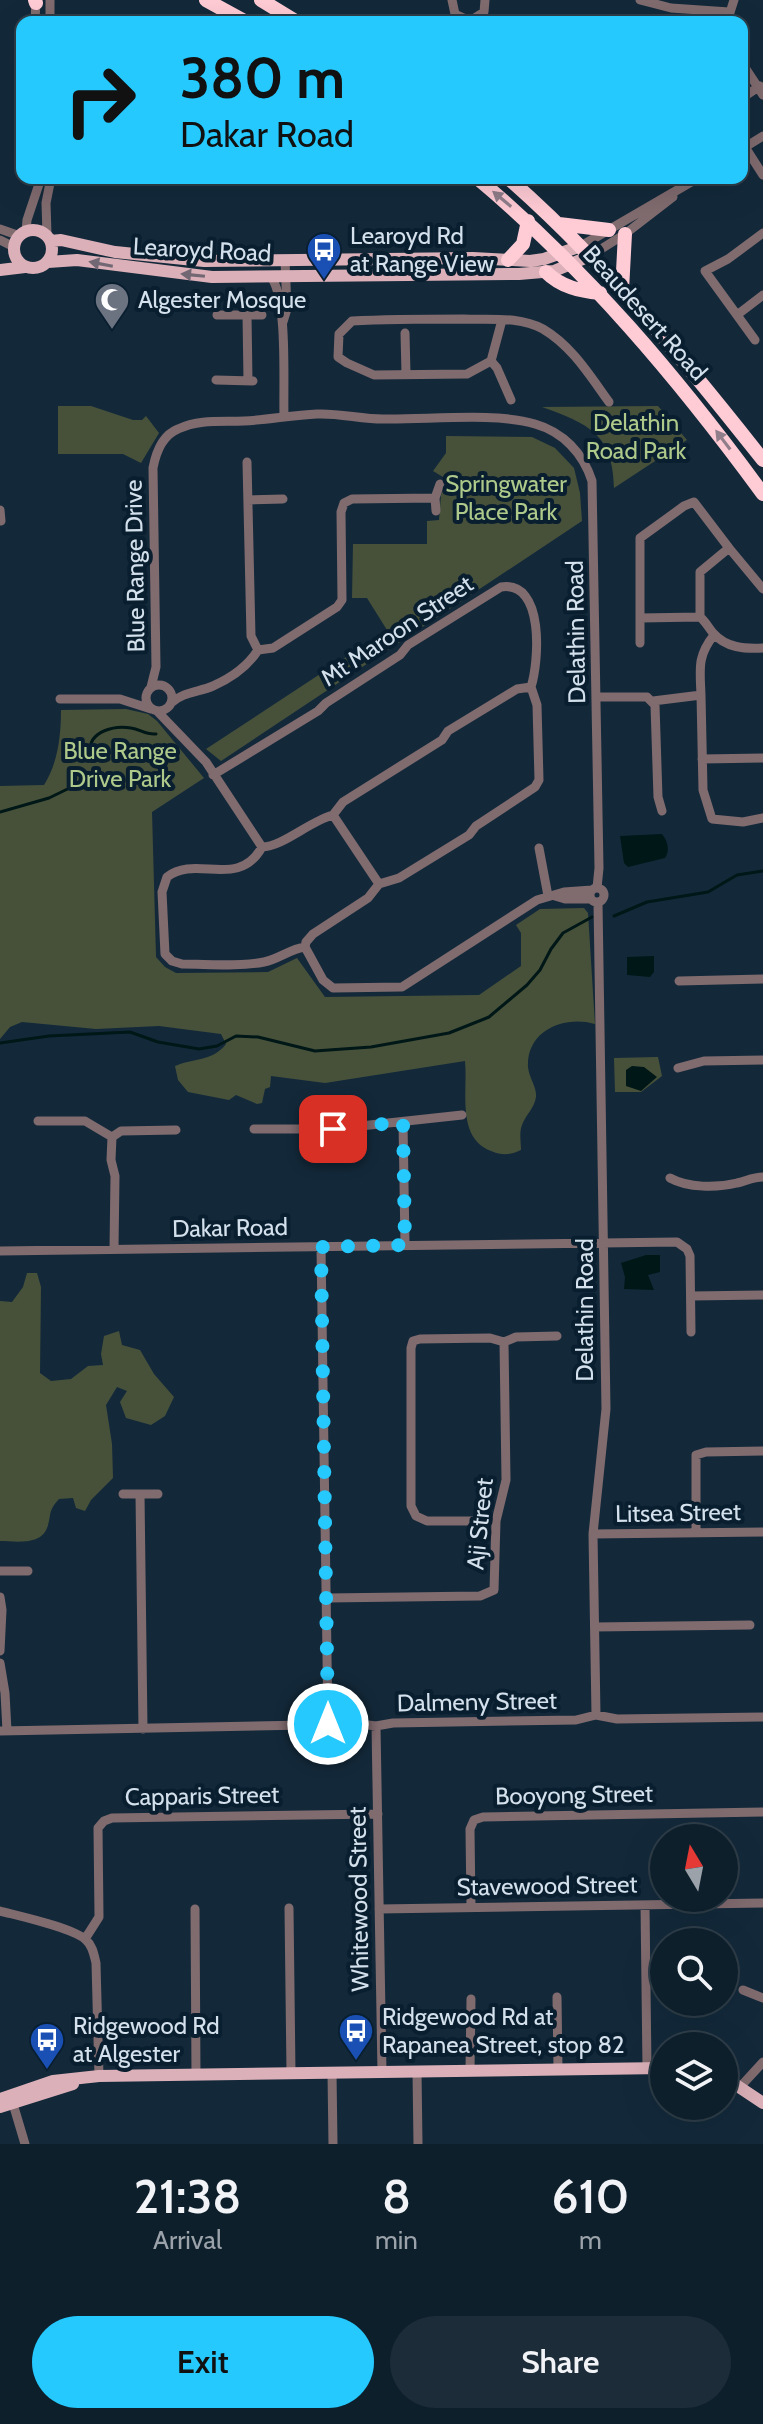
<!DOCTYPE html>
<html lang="en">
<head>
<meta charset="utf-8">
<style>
	body { margin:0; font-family:Cabin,sans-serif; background:#1c2c38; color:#f1f3f6; height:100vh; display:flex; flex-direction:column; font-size:30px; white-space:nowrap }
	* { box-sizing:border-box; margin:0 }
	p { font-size:26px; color:#9ba2a9 }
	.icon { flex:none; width:44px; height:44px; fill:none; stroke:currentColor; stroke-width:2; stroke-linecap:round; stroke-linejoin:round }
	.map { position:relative; height:2144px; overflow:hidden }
	.panel { display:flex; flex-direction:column; background:#0e1f2c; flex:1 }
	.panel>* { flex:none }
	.top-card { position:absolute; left:16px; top:16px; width:732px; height:168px; border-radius:16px; box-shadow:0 8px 32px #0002,0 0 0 2px #2e3d48; background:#25c9fe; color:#111; overflow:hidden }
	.needle { width:52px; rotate:350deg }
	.tools { position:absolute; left:650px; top:1824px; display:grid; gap:16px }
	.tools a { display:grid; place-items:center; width:88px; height:88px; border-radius:50%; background:#0e1f2c; box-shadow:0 8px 32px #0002,0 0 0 2px #2e3d48; font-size:40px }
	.pin { position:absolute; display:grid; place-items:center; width:68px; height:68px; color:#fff; margin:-34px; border-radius:16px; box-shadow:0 4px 12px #0006 }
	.me { position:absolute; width:88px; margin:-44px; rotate:0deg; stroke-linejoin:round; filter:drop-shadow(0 0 6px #0008) }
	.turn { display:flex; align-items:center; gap:28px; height:168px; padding:0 32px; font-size:36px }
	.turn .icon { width:104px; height:104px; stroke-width:2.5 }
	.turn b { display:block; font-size:56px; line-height:68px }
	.eta { display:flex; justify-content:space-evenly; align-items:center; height:136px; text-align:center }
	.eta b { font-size:48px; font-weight:600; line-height:56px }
	.action { display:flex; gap:16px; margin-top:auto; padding:16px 32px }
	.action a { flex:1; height:92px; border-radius:48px; background:#25c9fe; color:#111; font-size:32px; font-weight:600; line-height:92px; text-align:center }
	.action a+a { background:#1c2c38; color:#f1f3f6 }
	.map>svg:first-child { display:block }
</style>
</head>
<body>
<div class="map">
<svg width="763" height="2144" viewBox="0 0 763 2144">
	<rect width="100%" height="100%" fill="#13293a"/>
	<!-- green -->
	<path fill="#47513a" d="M58,406H91L133,420H142L146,416L159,433L141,463L123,454H58Z
		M658,406L687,440L614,488C613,433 588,424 542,407Z
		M446,436L532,437L555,448L574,468L580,493L582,521L221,761L206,749L387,630L367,598H352L353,544H427V521L439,520L441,495L448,480L433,471L446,453Z
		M126,709L148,714L157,721L204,778L152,812L156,957L165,967L176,973L268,972L297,958L325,997L479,995L521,966V933L516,925L540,909L584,908L588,913L595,1024C564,1015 526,1031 528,1067C529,1078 537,1087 536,1097C534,1109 526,1114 522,1125C519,1132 521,1143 521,1150C510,1155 503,1156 491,1151C456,1138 468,1091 465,1061L325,1083L271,1076L270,1087L265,1089L262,1103L257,1104L236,1095L229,1100L188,1092L178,1080L175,1066C193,1058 212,1062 226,1044L221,1034L159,1026L96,1029L22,1022L10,1027L0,1039V786L44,785C58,763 61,735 61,710Z
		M658,1057L662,1076L641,1092H615L614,1058Z
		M27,1273H37L41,1287L40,1373L51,1381L71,1379L88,1366L103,1365L101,1354L104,1336L119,1331L122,1345L140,1350L154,1374L174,1397L165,1416L151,1425L126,1418L120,1402L127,1391L117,1387L106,1405L112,1444L113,1478L91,1500L85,1511L76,1508L73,1498L59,1499C47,1512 52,1515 47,1528C40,1546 15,1541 0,1541V1301L12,1302L23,1287Z"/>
	<!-- water -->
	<path fill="#001717" d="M662,834C668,841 670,851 665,858L628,867L624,863L620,836Z
		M654,956V972L650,977L627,975V957Z
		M632,1066L644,1067L657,1077L641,1091L626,1086V1070Z
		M646,1255H660V1272L648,1275L654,1290L624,1289L625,1277L621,1263Z"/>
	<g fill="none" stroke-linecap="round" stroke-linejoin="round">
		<!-- stream -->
		<path stroke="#001717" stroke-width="3" d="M90,750C90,731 115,725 131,728C140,729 145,735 156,734
			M0,812L49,798L86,780
			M614,916L647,902L708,892L737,875L763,871
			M0,1043L49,1036L130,1032L158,1042L199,1049L217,1046L236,1036L258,1037L315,1051L371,1047L449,1033L489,1017L527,985L540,970L551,949L563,933L592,917"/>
		<!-- minor -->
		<path stroke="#806b6f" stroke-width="9" d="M50,0V22
			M452,0L455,14L470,21L484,12L485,0
			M640,0L671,8L729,12
			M35,22L36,0
			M727,22L734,0
			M742,63L763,95
			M742,98L760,86
			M745,147L763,175
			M742,149L763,136
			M0,229L20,236
			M26,231L27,220L41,178
			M47,235L46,203L51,178
			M0,240L14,247
			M581,246L698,178
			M590,256L625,234L673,197
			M271,277C288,299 283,385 284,416
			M217,315H262
			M247,315L248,381
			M737,315L763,295
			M502,320L491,361L467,374L374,375L347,363L338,357L339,334L352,321C390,319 426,319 464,319C490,320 519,316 543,329C572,346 590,376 609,402
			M283,322L287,309L285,260
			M405,333L406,374
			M755,340L705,271L728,259L763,233
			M491,361L497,368L511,400
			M216,380L253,381
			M247,462L251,636L258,650
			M248,500L283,499
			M0,510L1,521
			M436,511L435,498L440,484
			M729,548L763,589
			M640,618L700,617C706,622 708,627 713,633C726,648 745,649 763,648
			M640,643V538L684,506L694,502L729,548L700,572V617
			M146 698a13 13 0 1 1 26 0a13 13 0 1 1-26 0Z
			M151,687L156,667L153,468C156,452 163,435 178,429C200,419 221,422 244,421C268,420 292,415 317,414C339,413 361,419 383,419C426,420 497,412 535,424C563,432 583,453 592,481L599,868L597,888
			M701,695L703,790L712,819L743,822L763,818
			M597,697H647L655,705L658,797L662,811
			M60,699H120L151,709
			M653,701L701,695C700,669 697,656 714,635
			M171,703C183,692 199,692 213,686C231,678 248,666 258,650L273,648L337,607L342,600L341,512L344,503L352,499L435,498
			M157,711L206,762L262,847C238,890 196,854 167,877L162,892L165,954L172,961L182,964C208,964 238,967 264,962C279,959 290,949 305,947
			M702,759L763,758
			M213,775L318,711L326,703L400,655L408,645L501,587C545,580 539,662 531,687
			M333,815L343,802L442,740L448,731L517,689L531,687L537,705L539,780L535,787L476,826L469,835L399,878L379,884
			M262,847C282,847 310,821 333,815L379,884L368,898L313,934L306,942L305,947
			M539,848L548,896
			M590 895a7 7 0 1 1 14 0a7 7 0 1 1-14 0Z
			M555,896L565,899H591
			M305,947L323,980L333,988L402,987L537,900L564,892L592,890
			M679,981L763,979
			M678,1068L704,1061L763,1060
			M38,1121H85L112,1137
			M403,1122L405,1245
			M254,1129H333L462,1115
			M670,1178C688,1188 717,1188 737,1183C746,1181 753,1177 763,1177
			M321,1247L328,1724
			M114,1249L115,1176L111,1160L112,1137L121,1131L176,1130
			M0,1251L677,1242L687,1249L690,1256L691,1332
			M691,1296L763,1295
			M504,1342L516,1337L557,1336
			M123,1494H158
			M140,1494L143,1729
			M496,1521H427L416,1516L411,1506V1348L413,1341L420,1339L490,1338L504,1342
			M696,1532V1455L706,1452L763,1451
			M593,1534L763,1532
			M0,1571H28
			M0,1597L2,1610L0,1651
			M327,1598L480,1596L494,1590L496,1521L506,1480L504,1342
			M595,1627L750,1625
			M0,1663L5,1693L7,1731
			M596,1715L593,1534L606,1409L598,903
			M376,1726L382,2072
			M0,1731L360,1724L376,1726L393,1723L576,1720L596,1715L617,1719L763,1717
			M645,1905L647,2068
			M471,1907L470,1829L474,1820L483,1817L763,1812
			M289,1908L291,2073
			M195,1909L196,2075
			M379,1909L763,1903
			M0,1911C19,1916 74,1928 86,1940C93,1946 94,1955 96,1963L99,2076
			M85,1939L99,1917L98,1828L104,1821L112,1818L378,1814
			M743,1990L763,1998
			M557,1997L558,2069
			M417,2071L418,2144
			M470,2071L471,1999
			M332,2073L333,2144
			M741,2086L763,2062
			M11,2097L25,2144"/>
		<!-- major -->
		<path stroke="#dbb0b8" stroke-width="12" d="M14 249a19 19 0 1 1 38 0a19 19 0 1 1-38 0Z
			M51,241L61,240L115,252L204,261L473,258L530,261L544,259L581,246
			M48,262L77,260L212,277L519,274L554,271L590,256
			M0,270L25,267
			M724,2077L763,2103
			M0,2099L53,2081L99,2076L664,2068
			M0,2107L73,2084"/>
		<!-- highway -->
		<path stroke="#ffcbd5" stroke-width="14" d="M35,0L36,3
			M206,0L246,22
			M261,0L297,22
			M477,178C587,270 678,378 763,494
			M508,178C604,262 684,360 763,460
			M559,224L609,230
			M508,260L523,244L528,221
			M546,272C561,287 580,291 600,293
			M622,290L625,234"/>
	</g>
	<!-- one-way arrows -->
	<defs><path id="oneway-solid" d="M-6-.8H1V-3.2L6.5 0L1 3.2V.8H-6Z" transform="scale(2)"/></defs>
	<g fill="#907e8b">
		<use href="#oneway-solid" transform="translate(502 199) rotate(-140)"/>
		<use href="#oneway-solid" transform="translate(723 440) rotate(-127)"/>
	</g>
	<g fill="#726874">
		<use href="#oneway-solid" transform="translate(101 264) rotate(-169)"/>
		<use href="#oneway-solid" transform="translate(193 275) rotate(-174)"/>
	</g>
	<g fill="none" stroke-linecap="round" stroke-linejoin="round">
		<!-- route -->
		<path stroke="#25c9fe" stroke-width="14" stroke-dasharray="0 25.2" d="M328,1724L321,1247L405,1245L403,1122L333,1129"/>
	</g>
	<!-- icons -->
	<defs>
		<symbol id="bus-pin" viewBox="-11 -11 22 30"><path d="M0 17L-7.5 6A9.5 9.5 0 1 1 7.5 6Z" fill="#1a4fb4" stroke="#091f30"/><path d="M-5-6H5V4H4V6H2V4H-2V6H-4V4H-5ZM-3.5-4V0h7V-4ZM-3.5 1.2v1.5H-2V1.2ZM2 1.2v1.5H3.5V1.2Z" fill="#fff"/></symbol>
		<symbol id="mosque-pin" viewBox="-11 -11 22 30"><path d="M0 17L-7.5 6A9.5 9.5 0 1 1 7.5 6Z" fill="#6b7280" stroke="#091f30"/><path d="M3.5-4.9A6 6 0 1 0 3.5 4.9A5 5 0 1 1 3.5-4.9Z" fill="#fff"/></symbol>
	</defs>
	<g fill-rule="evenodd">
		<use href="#bus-pin" x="304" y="230" width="40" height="54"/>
		<use href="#mosque-pin" x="92" y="280" width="40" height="54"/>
		<use href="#bus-pin" x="336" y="2011" width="40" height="54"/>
		<use href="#bus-pin" x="27" y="2020" width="40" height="54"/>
	</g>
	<g text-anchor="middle" stroke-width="8" stroke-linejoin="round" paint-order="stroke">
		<!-- poi labels -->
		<g font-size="24" fill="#d4e1ec" stroke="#091f30" text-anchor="start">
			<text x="350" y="244">Learoyd Rd<tspan x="350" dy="28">at Range View</tspan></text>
			<text x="138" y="308">Algester Mosque</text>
			<text x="382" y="2025">Ridgewood Rd at<tspan x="382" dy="28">Rapanea Street, stop 82</tspan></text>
			<text x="73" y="2034">Ridgewood Rd<tspan x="73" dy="28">at Algester</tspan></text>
		</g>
		<!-- street labels -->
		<g font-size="24" fill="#d4e1ec" stroke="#091f30">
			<text transform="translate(202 250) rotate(3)" y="8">Learoyd Road</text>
			<text transform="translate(645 313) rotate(48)" y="8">Beaudesert Road</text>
			<text transform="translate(135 566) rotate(-91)" y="8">Blue Range Drive</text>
			<text transform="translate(397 631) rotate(-34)" y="8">Mt Maroon Street</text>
			<text transform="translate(576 632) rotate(-91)" y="8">Delathin Road</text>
			<text transform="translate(230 1228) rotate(-1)" y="8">Dakar Road</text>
			<text transform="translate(585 1310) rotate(-90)" y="8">Delathin Road</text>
			<text transform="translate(678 1513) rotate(-1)" y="8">Litsea Street</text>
			<text transform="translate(480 1524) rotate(-84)" y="8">Aji Street</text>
			<text transform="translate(477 1702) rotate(-1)" y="8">Dalmeny Street</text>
			<text transform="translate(574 1795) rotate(-1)" y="8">Booyong Street</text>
			<text transform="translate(202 1796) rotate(-1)" y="8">Capparis Street</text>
			<text transform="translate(547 1886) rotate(-1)" y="8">Stavewood Street</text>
			<text transform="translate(359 1899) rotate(-91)" y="8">Whitewood Street</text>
		</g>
		<!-- park labels -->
		<g font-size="24" fill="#aec98a" stroke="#091f30">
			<text x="636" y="431">Delathin<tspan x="636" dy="28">Road Park</tspan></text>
			<text x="506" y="492">Springwater<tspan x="506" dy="28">Place Park</tspan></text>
			<text x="120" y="759">Blue Range<tspan x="120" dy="28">Drive Park</tspan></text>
		</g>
	</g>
</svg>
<div class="tools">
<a><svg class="needle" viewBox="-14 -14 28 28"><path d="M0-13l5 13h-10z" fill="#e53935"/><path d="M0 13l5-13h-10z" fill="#9ba2a9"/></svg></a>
<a><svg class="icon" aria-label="search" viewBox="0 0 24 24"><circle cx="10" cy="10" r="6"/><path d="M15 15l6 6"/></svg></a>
<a><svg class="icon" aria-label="layers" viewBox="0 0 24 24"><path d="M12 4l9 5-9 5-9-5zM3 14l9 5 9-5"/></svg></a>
</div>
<div class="pin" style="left:333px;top:1129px;background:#d93025"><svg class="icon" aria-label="arrive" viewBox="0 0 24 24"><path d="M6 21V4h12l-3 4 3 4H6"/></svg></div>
<svg class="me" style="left:328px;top:1724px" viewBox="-20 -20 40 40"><circle r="17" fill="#25c9fe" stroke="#fff" stroke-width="3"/><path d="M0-11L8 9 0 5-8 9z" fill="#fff"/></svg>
<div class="top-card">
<div class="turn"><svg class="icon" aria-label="right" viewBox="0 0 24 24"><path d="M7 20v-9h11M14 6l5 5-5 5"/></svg><div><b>380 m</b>Dakar Road</div></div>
</div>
</div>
<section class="panel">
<div class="eta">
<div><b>21:38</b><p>Arrival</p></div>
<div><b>8</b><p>min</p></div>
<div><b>610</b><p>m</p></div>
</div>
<div class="action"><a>Exit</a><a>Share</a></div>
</section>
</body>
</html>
